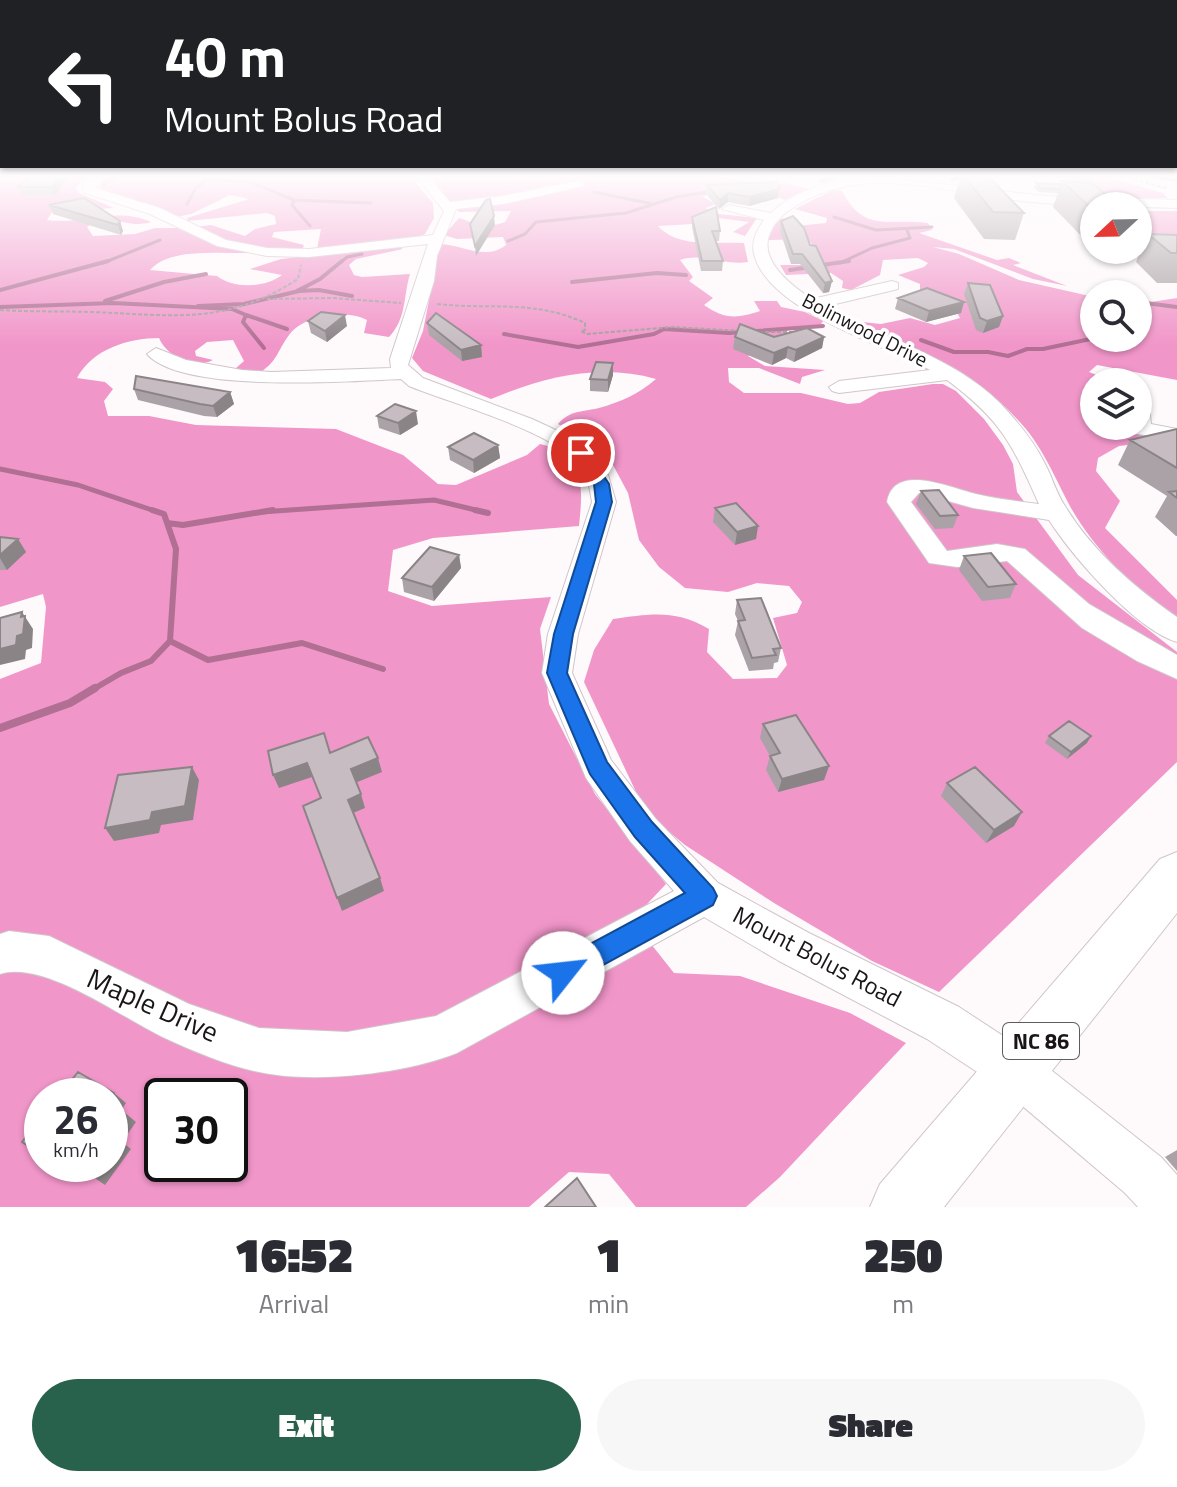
<!DOCTYPE html>
<html lang="en">
<head>
<meta charset="utf-8">
<style>
	body { margin:0; font-family:"Titillium Web",sans-serif; background:#f7f7f7; color:#2b2b33; height:100vh; display:flex; flex-direction:column; font-size:30px; white-space:nowrap }
	* { box-sizing:border-box; margin:0 }
	p { font-size:26px; color:#7c7c81 }
	.icon { flex:none; width:44px; height:44px; fill:none; stroke:currentColor; stroke-width:2; stroke-linecap:round; stroke-linejoin:round }
	.map { position:relative; height:1207px; overflow:hidden }
	.side { display:flex; flex-direction:column; background:#fff; flex:1 }
	.side>* { flex:none }
	.guide { position:absolute; left:0px; top:0px; width:1178px; height:168px; box-shadow:0 2px 6px #0004; background:#202124; color:#fff; overflow:hidden }
	.needle { width:52px; rotate:248deg }
	.tools { position:absolute; left:1080px; top:192px; display:grid; gap:16px }
	.tools a { display:grid; place-items:center; width:72px; height:72px; border-radius:50%; background:#fff; box-shadow:0 2px 6px #0004; font-size:40px }
	.speed { position:absolute; left:24px; top:1078px; display:flex; gap:16px; font-size:40px; font-weight:700; text-align:center }
	.speed>* { display:grid; place-content:center; width:104px; height:104px; border-radius:50%; background:#fff; box-shadow:0 2px 6px #0004; line-height:1 }
	.speed small { font-size:20px; font-weight:400 }
	.speed .limit { border:4px solid #111; border-radius:12px; background:#fff; color:#111 }
	.pin { position:absolute; display:grid; place-items:center; width:68px; height:68px; color:#fff; margin:-34px; border:4px solid #fff; border-radius:50%; box-shadow:0 2px 8px #0007 }
	.me { position:absolute; width:88px; margin:-44px; rotate:61deg; stroke-linejoin:round; filter:drop-shadow(0 0 6px #0008) }
	.turn { display:flex; align-items:center; gap:28px; height:168px; padding:0 32px; font-size:36px }
	.turn .icon { width:104px; height:104px; stroke-width:2.5 }
	.turn b { display:block; font-size:56px; line-height:68px }
	.eta { display:flex; justify-content:space-evenly; align-items:center; height:136px; text-align:center }
	.eta b { font-size:48px; font-weight:800; line-height:56px }
	.action { display:flex; gap:16px; margin-top:auto; padding:16px 32px }
	.action a { flex:1; height:92px; border-radius:48px; background:#28624c; color:#fff; font-size:32px; font-weight:800; line-height:92px; text-align:center }
	.action a+a { background:#f7f7f7; color:#2b2b33 }
	.map>svg:first-child { display:block }
</style>
</head>
<body>
<div class="map">
<svg width="1177" height="1207" viewBox="0 0 1177 1207">
	<rect width="100%" height="100%" fill="#fef9fb"/>
	<!-- forest -->
	<path fill="#f196c9" fill-rule="evenodd" d="M0,176H86L76,188L79,193L114,208L52,212L47,220C83,225 117,206 151,222C128,230 108,210 87,227L93,236L135,234L155,228H182L203,240L249,253C219,254 171,247 150,270L217,276C234,289 265,288 282,275L250,269L281,259L397,246L403,249L356,259L349,265L354,275L362,277L410,274C403,297 407,318 389,337L364,333L367,320C346,309 304,315 289,335C276,353 278,361 258,374L235,369L244,361L233,340L207,342L195,351L196,356L213,360C195,370 167,357 159,338C128,338 93,349 77,378L105,382L113,389L104,401L108,416H149L196,425L336,429L403,455L438,484L456,485L527,455L540,444C586,454 583,487 579,526L433,538L393,550L388,591L432,606L551,597L540,629L549,704L595,794L666,884L632,920L674,973L740,976L850,1013L906,1043L780,1177L746,1207H636L609,1174L569,1172L529,1207H0V679L41,663L46,607L43,594L0,607ZM42,1096H110V1164H42ZM162,1096H230V1164H162Z
		M108,176H418L415,182L433,203L434,218L425,234L415,238L317,249L321,229L274,232L272,237L304,245L303,248C269,257 227,241 196,227L211,225L245,236L255,229L276,224L275,216L267,213L188,221L187,218L249,199L230,195L191,214L176,217L99,188L101,181Z
		M433,176H722L764,186L785,183L808,189L785,200C763,191 725,184 703,197L716,204L706,208L710,213L757,218L745,236L733,232L749,222L711,217L693,224L658,226C679,249 716,241 744,243L748,262C725,266 703,252 680,260L693,277L689,281L713,298L704,305C724,319 736,319 760,311L754,301H777L781,307L805,312L823,321L820,326L788,330C780,343 760,346 748,356L765,366L825,370L802,377L800,384L759,368H728L729,382L744,393H801L848,404L860,403L879,392L933,384H943L956,391L984,419L1003,445L1013,464L1017,492L1078,575L1177,652V762L939,992L872,961L774,903L685,845L646,813L584,682L594,650L613,619C650,614 675,609 709,629L707,652L733,679L777,678L787,665L773,618L797,613L802,602L789,586L757,583L728,592L685,588L659,567L639,540L628,493L613,465L591,443L558,424C570,410 582,412 599,408C620,402 639,394 656,379C599,363 544,377 491,399L423,371L412,358L423,331L440,244C463,245 486,261 506,245L503,237L457,239L444,235L459,218C480,224 481,230 505,222L511,211L459,212L437,186Z
		M1038,176H1104L1163,193L1168,198H1092L1073,186L1069,179Z
		M835,189L842,191C864,233 886,218 928,223L932,230L919,233L997,260L1009,258L1021,263L1013,265L1067,286L1033,279L954,249L933,247L959,254L1019,280L1094,297V338H1138V304L1177,298V380L1097,365L1089,372L1114,382H1094L1088,393L1094,403V426H1111L1162,441L1119,446L1098,458L1096,471L1120,501L1105,528L1177,600V617C1136,592 1095,550 1071,508C1055,478 1041,443 1017,419C996,397 972,376 945,363C918,350 885,341 862,322L881,324L910,318L935,325L960,318L956,311L920,291V284L898,275L924,267L928,263L918,258L883,260L880,275L851,290L842,288L843,281L831,273L786,275L780,265H822L821,255L808,254L816,248L807,239L768,240L775,224L783,218L796,226L826,223L827,218L795,209Z
		M1138,211H1177V265L1138,224Z"/>
	<g fill="none" stroke-linecap="round" stroke-linejoin="round">
		<!-- stream-far4 -->
		<path stroke="#b06f93" stroke-width="3" d="M1146,176L1177,180
			M207,179L251,182L294,200L292,205L310,226
			M952,180L964,176
			M821,181L839,176
			M104,185V182L121,176
			M594,192L653,204
			M294,200L371,203
			M187,204L196,188L207,179L199,176
			M834,217L876,230L932,227
			M508,241L525,234L536,222L626,213L676,197L713,191
			M103,263L160,240
			M340,263L347,257L362,254
			M840,263L872,248L910,238L907,230"/>
		<!-- stream-far3 -->
		<path stroke="#b06f93" stroke-width="4" d="M790,270L849,261
			M572,282L657,273L686,275
			M0,290L108,261
			M297,291L320,279L342,261
			M105,301L164,282L206,274
			M1138,302L1177,307
			M198,306L244,304L299,291L319,290L352,296
			M0,307L113,303L232,309L246,315L243,322L264,348
			M246,315L287,329
			M504,334L578,347L654,334L664,329L729,333L823,326
			M921,340L954,352H988L1008,356L1027,349H1043L1095,338"/>
		<!-- stream-far2 -->
		<path stroke="#b06f93" stroke-width="5" d="M0,469L78,485L158,512
			M261,512L434,500L484,512"/>
		<!-- stream-far1 -->
		<path stroke="#b06f93" stroke-width="6" d="M475,510L488,513
			M167,523L183,525L273,510
			M170,641L208,660L302,643L383,669
			M92,690L121,673L151,661L170,641L176,549L164,514L152,510"/>
		<!-- stream -->
		<path stroke="#b06f93" stroke-width="8" d="M0,728L70,703L95,688"/>
		<defs>
			<path id="minor" d="M91,176H105L95,188L160,208L226,240L267,248L309,249L433,235L444,211L419,180L421,176H433L431,180L450,202L503,196L583,180V186L503,204L456,209L437,256L434,281L408,365L423,378L532,419L573,438L593,453L608,475L616,502L578,634L572,673L611,760L656,819L718,883L809,933L959,1007L1032,1055L1161,1157L1177,1175V1207H1138L1125,1193L1000,1087L927,1039L779,961L704,917L457,1053C404,1074 314,1084 259,1072C229,1066 195,1052 167,1039C125,1020 44,959 0,974V934L9,931L49,936L189,1004L259,1028L347,1032L436,1016L674,891L630,841L586,778L542,673L548,634L592,502C590,490 588,477 581,467C555,431 452,404 409,386L401,379C349,381 182,394 147,354L156,348L186,360L242,370L271,372L391,368L390,359L428,244L309,257L267,256L217,246L150,214L85,193L83,184Z
				M879,177L1045,196L1177,200V208C1129,206 1081,207 1032,202C957,196 869,161 799,204C787,211 775,220 770,233C758,261 792,286 812,299L892,281L898,283V289L823,307C882,338 951,355 1000,403C1017,421 1033,440 1044,462C1052,476 1056,493 1065,506C1092,551 1134,587 1177,617V642C1136,630 1072,556 1049,520L973,508L919,493L911,502L947,551L997,544L1025,549L1089,604L1177,655V679L1137,661L1082,628L1007,561L957,567L929,563L887,502C894,461 953,489 976,494C997,499 1018,501 1039,504C1012,444 1002,421 947,380L839,393L832,391L829,387L839,381L930,370C883,344 768,311 754,254C751,241 757,230 764,220L722,209L729,205L771,213C800,186 840,178 879,177Z
				M1138,390L1148,396L1151,424L1177,429V441L1133,433L1130,426H1138Z"/>
			<path id="major" d="M1177,852V913L944,1207H870L880,1184L1160,859Z"/>
		</defs>
		<!-- minor casing -->
		<use href="#minor" stroke="#d0c5cb" stroke-width="2"/>
		<!-- major casing -->
		<use href="#major" stroke="#d0c5cb" stroke-width="2"/>
		<!-- path -->
		<path stroke="#a29d9f" stroke-width="2" stroke-dasharray="4 2" stroke-linecap="butt" d="M1122,176L1166,188
			M267,299L332,298L401,303
			M437,304C491,310 533,299 585,323V330L581,331L587,334L673,327L742,331
			M0,310C31,312 61,311 92,312C173,315 225,326 298,279L301,265
			M759,332H798"/>
		<!-- minor -->
		<use href="#minor" fill="#fff" fill-rule="evenodd"/>
		<!-- major -->
		<use href="#major" fill="#fff" fill-rule="evenodd"/>
	</g>
	<!-- wall -->
	<path fill="#aaa2a6" d="M69,176L55,195H22L18,187Z
		M961,176H988L1024,213L1015,240L984,239L954,198Z
		M1062,181L1094,206V243H1088L1053,207L1058,193L1039,192L1034,188L1036,183L1061,184Z
		M707,185L778,198L749,206L728,202L719,209L706,194Z
		M49,205L120,221L123,231L121,235L53,214Z
		M692,217L720,231L719,241H716L723,261L722,271H701L692,227Z
		M781,221L810,245L832,281L829,292L823,293L800,264H791L780,231Z
		M1148,234L1177,235V283H1157L1136,262Z
		M968,283L1003,316L999,327L983,333L976,330L964,294Z
		M898,298L964,302L961,313L926,322L895,309Z
		M308,321L347,326L327,342L311,333Z
		M427,323L481,345L482,357L462,361L429,335Z
		M735,337H824L822,348L794,362L786,358L772,365L733,349Z
		M613,363V375L608,392L590,391V379Z
		M134,389L230,392L234,404L217,417L204,416L138,400Z
		M377,416L418,424L400,435L379,428Z
		M1177,429V536H1176L1155,517L1167,496L1118,465L1130,440Z
		M498,445L500,458L474,473L450,460L448,447Z
		M921,491L958,515L953,528L935,529L916,504Z
		M715,508L758,526L756,539L735,545L713,522Z
		M0,537L18,539L26,552L7,570H0Z
		M459,555L461,568L434,601L404,592L402,578Z
		M964,556L1016,584L1010,598L982,601L959,570Z
		M737,600L781,648L778,662L774,663L773,669L749,671L735,635L738,621L735,614Z
		M763,724L829,766L824,780L778,792L766,770L770,756L760,738Z
		M1049,736L1087,743L1067,759L1045,743Z
		M947,783L1014,826L986,843L941,796Z
		M1177,1150V1171L1165,1157Z"/>
	<!-- shaded-wall -->
	<path fill="#8b8487" d="M59,176H69L55,195L52,187Z
		M779,189L778,198L749,206L750,197Z
		M728,193V202L719,209L720,200Z
		M494,216L495,225L476,256L475,246Z
		M120,221L123,231L121,235L118,225Z
		M832,281L829,292L823,293L825,283Z
		M964,302L961,313L926,322L929,311Z
		M345,315L347,326L327,342L325,331Z
		M1003,316L999,327L983,333L987,321Z
		M824,337L822,348L794,362L796,350Z
		M481,345L482,357L462,361L461,350Z
		M788,347L786,358L772,365L774,353Z
		M613,363V375L608,392V380Z
		M230,392L234,404L217,417L213,406Z
		M416,411L418,424L400,435L398,423Z
		M498,445L500,458L474,473L473,460Z
		M758,526L756,539L735,545L737,532Z
		M18,539L26,552L7,570L0,558V555Z
		M459,555L461,568L434,601L432,587Z
		M22,612L33,629L32,648L26,650L25,659L0,665V649L17,636Z
		M1091,736L1087,743L1067,759L1071,752Z
		M378,758L382,772L355,783L351,769Z
		M307,763L312,777L279,788L273,775Z
		M829,766L824,780L778,792L782,779Z
		M192,767L199,780L193,820L161,825L159,833L114,841L105,828Z
		M361,794L365,808L353,813L348,800Z
		M1022,812L1014,826L986,843L994,830Z
		M380,878L384,891L342,911L337,898Z
		M114,1093L126,1103L120,1112L110,1104V1099Z
		M124,1112L136,1122L122,1142L131,1149L105,1185L92,1176L100,1164H110V1131Z
		M57,1164H71L75,1167L71,1173Z"/>
	<!-- building -->
	<path fill="#c6bcc1" stroke="#8b8487" stroke-width="2" d="M29,176H59L52,187H18Z
		M964,176H988L1024,213L993,212Z
		M1062,181L1092,183L1119,206H1094V211Z
		M778,182L779,189L750,197L728,193L720,200L707,185Z
		M1036,183L1061,184L1060,189L1041,188Z
		M84,198L120,221L118,225L49,205Z
		M490,199L494,216L475,246L470,224L486,200Z
		M716,207L720,231H712L723,261H702L692,217Z
		M793,216L804,228L810,245L816,246L832,281L825,283L802,254H793L781,221Z
		M1148,234L1177,235V253H1171Z
		M968,283L990,285L1003,316L987,321L980,318Z
		M927,288L964,302L929,311L898,298Z
		M321,312L345,315L325,331L308,321Z
		M436,313L481,345L461,350L427,323Z
		M740,324L774,337L807,328L824,337L796,350L788,347L774,353L735,337Z
		M596,362L613,363L608,380L590,379Z
		M136,376L230,392L213,406L200,404L134,389Z
		M395,404L416,411L398,423L377,416Z
		M1177,429V468L1130,440Z
		M474,433L498,445L473,460L448,447Z
		M939,490L958,515L940,516L921,491Z
		M1177,491V498L1169,492Z
		M736,503L758,526L737,532L715,508Z
		M0,537L18,539L0,555Z
		M430,547L459,555L432,587L402,578Z
		M991,553L1016,584L988,587L964,556Z
		M761,598L781,648L773,649L776,655L752,658L738,621L745,620L737,600Z
		M22,612L21,617L25,616L23,634L17,636L16,645L0,649V618Z
		M796,715L829,766L782,779L770,756L780,753L763,724Z
		M1069,721L1091,736L1071,752L1049,736Z
		M324,733L330,753L368,737L378,758L351,769L361,794L348,800L380,878L337,898L303,806L321,798L307,763L273,775L268,751Z
		M192,767L185,806L152,812L150,820L105,828L118,775Z
		M975,767L1022,812L994,830L947,783Z
		M78,1072L114,1093L110,1099V1096H59Z
		M110,1103L124,1112L110,1131Z
		M42,1117V1155L22,1142Z
		M110,1134L119,1139L110,1151Z
		M72,1164H100L92,1176Z
		M577,1178L596,1207H545Z"/>
	<!-- sky -->
	<linearGradient id="sky" x2="0" y2="1"><stop stop-color="#aba8db"/><stop offset="0.51" stop-color="#fffcfd"/><stop offset="1" stop-color="#fffcfd" stop-opacity="0"/></linearGradient>
	<rect width="1177" height="345" fill="url(#sky)"/>
	<!-- route -->
	<path fill="#1a73e8" stroke="#114b97" stroke-width="2" d="M581,449L586,450L609,484L612,502L573,634L567,673L607,762L652,822L713,888L717,896L713,905L563,987L553,983L549,973L553,964L685,893L635,837L590,774L547,673L554,634L596,502L594,484L573,453Z"/>
	<g text-anchor="middle" stroke-width="7" stroke-linejoin="round" paint-order="stroke">
		<!-- far-street labels -->
		<g font-size="20" fill="#1a1618" stroke="#fff">
			<text transform="translate(865 330) rotate(27)" y="7">Bolinwood Drive</text>
		</g>
		<!-- shield labels -->
		<rect fill="#fff" stroke="#5f5c5d" stroke-width="2" x="1003" y="1023" width="76" height="36" rx="6"/>
		<g font-size="22" font-weight="bold" fill="#1a1618">
			<text x="1041" y="1049">NC 86</text>
		</g>
		<!-- street labels -->
		<g font-size="24" fill="#1a1618" stroke="#fff">
			<text transform="translate(817 957) rotate(28)" y="8">Mount Bolus Road</text>
		</g>
		<!-- near-street labels -->
		<g font-size="28" fill="#1a1618" stroke="#fff">
			<text transform="translate(153 1005) rotate(24)" y="10">Maple Drive</text>
		</g>
	</g>
</svg>
<div class="tools">
<a><svg class="needle" viewBox="-14 -14 28 28"><path d="M0-13l5 13h-10z" fill="#e53935"/><path d="M0 13l5-13h-10z" fill="#7c7c81"/></svg></a>
<a><svg class="icon" aria-label="search" viewBox="0 0 24 24"><circle cx="10" cy="10" r="6"/><path d="M15 15l6 6"/></svg></a>
<a><svg class="icon" aria-label="layers" viewBox="0 0 24 24"><path d="M12 4l9 5-9 5-9-5zM3 14l9 5 9-5"/></svg></a>
</div>
<div class="speed"><div>26<small>km/h</small></div><div class="limit">30</div></div>
<div class="pin" style="left:581px;top:453px;background:#d93025"><svg class="icon" aria-label="arrive" viewBox="0 0 24 24"><path d="M6 21V4h12l-3 4 3 4H6"/></svg></div>
<svg class="me" style="left:563px;top:973px" viewBox="-20 -20 40 40"><circle r="19" fill="#fff"/><path d="M0-13L10 11 0 6-10 11z" fill="#1a73e8"/></svg>
<div class="guide">
<div class="turn"><svg class="icon" aria-label="left" viewBox="0 0 24 24"><path d="M17 20v-9H6M10 6l-5 5 5 5"/></svg><div><b>40 m</b>Mount Bolus Road</div></div>
</div>
</div>
<section class="side">
<div class="eta">
<div><b>16:52</b><p>Arrival</p></div>
<div><b>1</b><p>min</p></div>
<div><b>250</b><p>m</p></div>
</div>
<div class="action"><a>Exit</a><a>Share</a></div>
</section>
</body>
</html>
